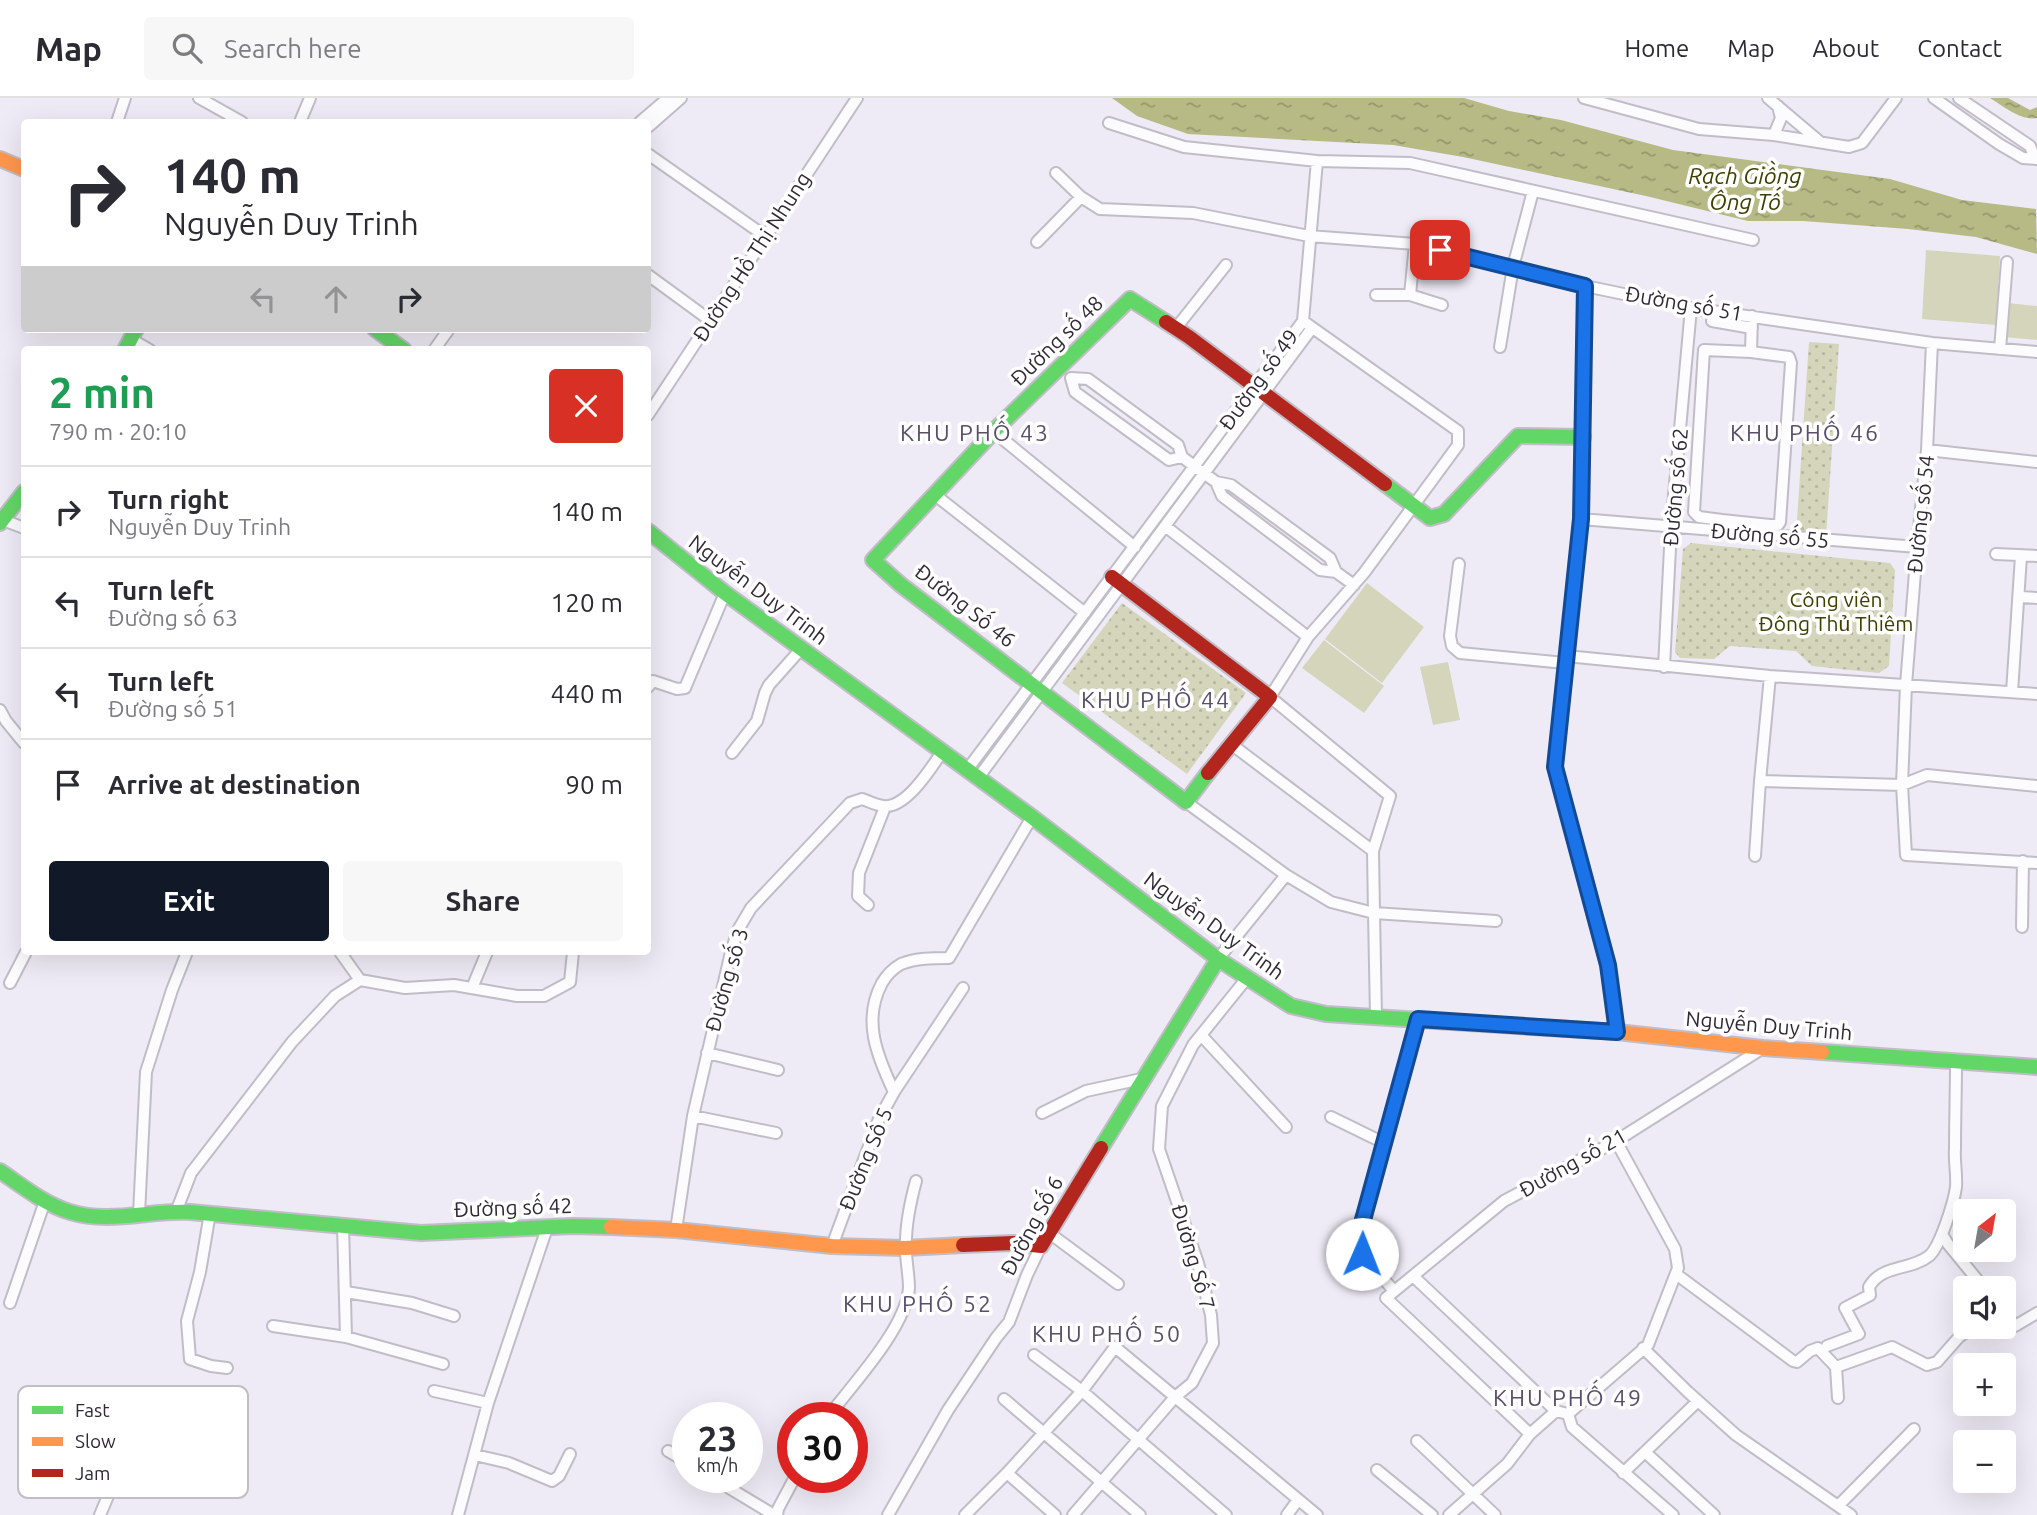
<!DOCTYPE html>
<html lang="en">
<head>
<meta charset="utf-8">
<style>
	body { margin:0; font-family:Ubuntu,sans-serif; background:#f7f7f7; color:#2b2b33; height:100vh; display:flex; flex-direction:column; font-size:26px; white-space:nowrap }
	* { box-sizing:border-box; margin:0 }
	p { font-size:23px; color:#7c7c81 }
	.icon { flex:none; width:38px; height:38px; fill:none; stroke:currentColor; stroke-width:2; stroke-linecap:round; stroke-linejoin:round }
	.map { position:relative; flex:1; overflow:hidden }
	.side { position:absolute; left:21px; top:248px; width:630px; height:609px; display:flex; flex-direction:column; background:#fff; border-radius:7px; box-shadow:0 7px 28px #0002 }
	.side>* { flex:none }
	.top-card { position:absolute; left:21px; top:21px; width:630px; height:214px; border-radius:7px; box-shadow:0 7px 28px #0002; background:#fff; color:#2b2b33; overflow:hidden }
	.needle { width:46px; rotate:31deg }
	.tools { position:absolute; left:1953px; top:1101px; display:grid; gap:14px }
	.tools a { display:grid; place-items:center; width:63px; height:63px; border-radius:7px; background:#fff; box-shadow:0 7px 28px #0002; font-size:35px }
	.speed { position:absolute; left:672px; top:1304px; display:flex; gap:14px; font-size:35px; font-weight:700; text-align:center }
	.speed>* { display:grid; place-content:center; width:91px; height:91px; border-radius:50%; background:#fff; box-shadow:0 7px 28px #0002; line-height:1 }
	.speed small { font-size:18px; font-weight:400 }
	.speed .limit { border:10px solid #d22; background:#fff; color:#111 }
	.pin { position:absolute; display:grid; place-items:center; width:60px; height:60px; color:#fff; margin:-30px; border-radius:14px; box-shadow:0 4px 10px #0006 }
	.me { position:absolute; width:77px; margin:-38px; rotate:1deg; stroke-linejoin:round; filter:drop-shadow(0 0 5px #0008) }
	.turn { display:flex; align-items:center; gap:24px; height:147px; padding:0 28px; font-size:32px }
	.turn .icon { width:91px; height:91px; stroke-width:2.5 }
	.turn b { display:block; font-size:49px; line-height:60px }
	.lanes { display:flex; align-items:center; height:66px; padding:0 28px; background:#0003; justify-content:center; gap:35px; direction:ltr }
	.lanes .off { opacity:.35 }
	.round { display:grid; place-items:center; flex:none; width:74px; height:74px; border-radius:7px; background:#f7f7f7 }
	.head { display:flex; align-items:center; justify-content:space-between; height:119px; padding:0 28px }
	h1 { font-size:42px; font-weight:700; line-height:52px; color:#1e9e55 }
	.primary-button { display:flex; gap:14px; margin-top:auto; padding:14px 28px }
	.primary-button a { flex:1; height:80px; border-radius:7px; background:#111827; color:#fff; font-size:28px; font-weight:700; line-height:80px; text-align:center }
	.primary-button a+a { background:#f7f7f7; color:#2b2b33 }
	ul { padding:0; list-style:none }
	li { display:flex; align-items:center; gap:21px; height:91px; padding:0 28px; border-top:2px solid #e1e1e2 }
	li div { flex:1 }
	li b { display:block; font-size:26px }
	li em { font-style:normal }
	header { display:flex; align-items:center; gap:42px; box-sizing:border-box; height:98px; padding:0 35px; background:#fff; border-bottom:2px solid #e1e1e2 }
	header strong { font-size:33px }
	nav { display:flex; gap:38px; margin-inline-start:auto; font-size:24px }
	.search { width:490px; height:63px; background:#f7f7f7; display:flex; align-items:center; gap:18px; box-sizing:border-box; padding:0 24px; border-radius:7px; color:#7c7c81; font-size:26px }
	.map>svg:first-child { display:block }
</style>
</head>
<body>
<header>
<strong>Map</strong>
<div class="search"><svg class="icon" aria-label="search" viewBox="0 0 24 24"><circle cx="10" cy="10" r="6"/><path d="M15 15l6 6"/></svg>Search here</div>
<nav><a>Home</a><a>Map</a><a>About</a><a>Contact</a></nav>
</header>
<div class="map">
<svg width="2037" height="1417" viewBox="0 0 2037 1417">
	<defs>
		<pattern id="park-dots" width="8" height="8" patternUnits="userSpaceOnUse" patternTransform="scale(1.75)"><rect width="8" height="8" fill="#d4d5ba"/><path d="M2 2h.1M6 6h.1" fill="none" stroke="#b6b7a0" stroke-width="1.8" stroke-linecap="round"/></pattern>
		<pattern id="water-ripples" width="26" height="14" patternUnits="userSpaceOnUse" patternTransform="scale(1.75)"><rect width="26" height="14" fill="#b7ba85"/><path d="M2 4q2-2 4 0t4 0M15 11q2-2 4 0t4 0" fill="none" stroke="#95976e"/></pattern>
	</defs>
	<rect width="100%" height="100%" fill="#eeebf6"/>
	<!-- green -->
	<path fill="#d4d5ba" d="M1926,152L2000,158L1996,227L1922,221Z
		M2007,205L2037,208V242L2005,239Z
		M1367,485L1424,529L1382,585L1325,541Z
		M1324,542L1384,588L1364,615L1302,570Z
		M1448,564L1460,622L1433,627L1420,569Z"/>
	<!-- park -->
	<path fill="url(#park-dots)" d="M1809,244L1839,246L1826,439L1796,437Z
		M1691,445L1890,465L1895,472L1889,568L1879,575L1812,568L1796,553L1730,548L1714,561L1680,560L1675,554L1683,451Z
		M1122,505L1246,595L1187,676L1062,585Z"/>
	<!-- water -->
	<path fill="url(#water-ripples)" d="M1112,0H1464L1509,13L1561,22L1673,52L1890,81L1962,102L2036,111L2037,156L1976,139L1908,131L1803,123H1748L1646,98L1463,59L1393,47L1188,36L1137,18Z
		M1990,0H2008L2030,12L2037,9V20C2021,23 2003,8 1990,0Z"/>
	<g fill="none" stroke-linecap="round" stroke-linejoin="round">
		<defs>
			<path id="street" d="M199,0L242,24
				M1584,0L1699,31L1774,37L1849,49L1862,45L1896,0
				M1768,0L1819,43
				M1934,0L1999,46L2023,60L2037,61
				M1959,0L2030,48L2035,60
				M117,24L125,0
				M300,24L310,0
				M640,24L668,0
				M1109,25L1184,49L1317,63L1410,65L1753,142
				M648,29L681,0
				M1774,37L1781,20L1778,8
				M648,56L765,138
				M1056,75L1081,99L1100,111L1193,115L1309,138L1415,146L1585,188L1691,210L1932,245L2037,254
				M1037,144L1081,99
				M648,177L711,223
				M1585,188L1581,421L1555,669L1608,867L1617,934
				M1376,197H1410L1442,207
				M1410,197L1415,146
				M1712,223L1752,230
				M1176,230L1226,167
				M131,241L150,252
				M1932,245L1927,352L1917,449L1906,587L1902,687L1906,757L2037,765
				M1500,249L1513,169L1533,93
				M2000,251L2007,164
				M434,252L449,231
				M1071,280L1075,294L1169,362L1182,359
				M1071,280L1088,281L1178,347L1182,359
				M648,317L857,0
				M994,334L1135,449
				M1927,352L2037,364
				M1182,359L1216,384L1231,387L1330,460L1336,474L1354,487
				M1216,384L1222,398L1320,472L1336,474
				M934,396L1085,515
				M1581,421L1917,449
				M3,422L24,430
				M1722,422L1699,419L1694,414L1704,252L1751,254
				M1165,428L1308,539
				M1722,434V422L1770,427H1778L1780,424L1791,265L1789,259L1751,254L1752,218
				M1996,456L2037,458
				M1459,466L1450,538L1452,548L1460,555L1565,565
				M2020,499L2037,500
				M1566,558L1770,578L2037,596
				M1664,569L1671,430L1691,210
				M648,589L653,583L677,591L685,590L725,495
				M2012,594L2021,458
				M0,612L6,623L24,645
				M1231,646L1373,753
				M732,655L757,623L765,595L769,587L801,551
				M967,672L1303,223L1317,63
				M978,680L1312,230
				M1760,683L1902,687L1927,677L2037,688
				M1186,704L1286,777L1331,804L1374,815L1373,753L1390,698L1270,599L1308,539L1364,475L1458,347V333L1303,223
				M1755,758L1760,683L1770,578
				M868,807L858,798L859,775L885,709
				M2022,829L2023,763
				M340,854L360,882
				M1218,861L1286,777
				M360,882L405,890L454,887L517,898H544L570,884L573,854
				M10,885L26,854
				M472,890L487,854
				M1376,919L1374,815L1496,823
				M1201,937L1286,1029
				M707,955L778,972
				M894,994L963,890
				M1042,1015L1086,993L1146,980
				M693,1018L776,1035
				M1331,1019L1384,1045
				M176,1114L191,1075L292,944L335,898L360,882
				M210,1115L200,1174L187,1223L190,1261L211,1268L227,1270
				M139,1116L146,974L172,892L187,854
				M343,1127L346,1239L443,1266
				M676,1132L693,1018L731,854L738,832L751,810L850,705L862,701C868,703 876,707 883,708C906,711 931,670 942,654
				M1048,1134L1118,1186
				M1942,1136L1948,1146L1984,1190
				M832,1148L879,1021L894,994C877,958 862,922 882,885C886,878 894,870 901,866C916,860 933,860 949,860L1032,719
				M1676,1176L1793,1263L1797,1264L1810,1253L1818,1250L1836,1269
				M1413,1178L1556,1313L1568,1316L1648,1247L1678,1170L1675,1151L1616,1043
				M1394,1193L1362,1156L1358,1140L1418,921
				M346,1194L412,1205L454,1218
				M10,1205L45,1103
				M2004,1214L2015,1228L2037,1215
				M273,1228L346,1239
				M1827,1248L1859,1236L1845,1210L1870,1197L1869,1189C1882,1166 1910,1173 1929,1158C1940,1149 1954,1104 1956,1089C1957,1076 1954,1063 1955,1051C1955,1022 1956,993 1956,965
				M1643,1250L1688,1294L1736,1337L1851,1417
				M1034,1257L1082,1293L1226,1417
				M434,1293L488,1305
				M1838,1300L1836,1269L1892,1249L1927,1267L1937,1264L1959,1239L1974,1228
				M1004,1301L1140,1417
				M1556,1313L1530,1336L1386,1200L1504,1103L1616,1043L1763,950
				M1568,1316L1572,1329L1673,1417
				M827,1320C852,1287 906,1230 909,1190C909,1177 906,1164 906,1152C905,1130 910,1105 916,1083
				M1417,1343L1495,1417
				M668,1353L688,1365
				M1646,1355L1714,1417
				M475,1357L509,1365L552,1383L559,1378L570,1356
				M1377,1372L1432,1417
				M1007,1375L1055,1417
				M1623,1375L1698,1303
				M711,1379L774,1417
				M1838,1408L1914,1331
				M100,1417L140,1322
				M458,1417L488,1305L547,1130
				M777,1417L778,1411L795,1379
				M888,1417L948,1312L996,1240L1009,1224L1027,1177L1041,1148
				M965,1417L1007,1375L1082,1293L1115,1249L1317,1417
				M1073,1417L1175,1299L1192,1285L1213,1245L1211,1217L1198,1165L1159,1051L1162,1008L1193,947L1247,880
				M1287,1417L1298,1402
				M1449,1417L1507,1366L1530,1336"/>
			<path id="fast" d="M1166,224L1130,201L998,329L873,462L901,487L1186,704L1208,675
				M375,231L404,252
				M125,252L136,231
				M1385,386L1430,420L1444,416L1518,338L1583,339
				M0,425L24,394
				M648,433L725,495L1032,719L1218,861L1291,908L1326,916L1452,924
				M1822,954L2037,969
				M1101,1050L1218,861
				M0,1073C22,1088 44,1106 70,1114C109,1126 151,1112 190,1114L421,1135L573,1128L611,1129"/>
			<path id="slow" d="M0,61L24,71
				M1452,924L1617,934L1763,950L1822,954
				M611,1129L676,1132L832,1148L905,1150L963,1147"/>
			<path id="jam" d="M1166,224L1189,239L1385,386
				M1112,479L1270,599L1208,675
				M963,1147L1013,1145L1041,1148L1101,1050"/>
		</defs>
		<!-- street casing -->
		<use href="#street" stroke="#c0bdc7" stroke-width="14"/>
		<!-- fast casing -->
		<use href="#fast" stroke="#c0bdc7" stroke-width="18"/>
		<!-- slow casing -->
		<use href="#slow" stroke="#c0bdc7" stroke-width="18"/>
		<!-- jam casing -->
		<use href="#jam" stroke="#c0bdc7" stroke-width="18"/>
		<!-- street -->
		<use href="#street" stroke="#fcfcfe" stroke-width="10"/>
		<!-- fast -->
		<use href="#fast" stroke="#63d668" stroke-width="14"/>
		<!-- slow -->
		<use href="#slow" stroke="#ff974d" stroke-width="14"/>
		<!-- jam -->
		<use href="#jam" stroke="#b3261e" stroke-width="14"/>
	</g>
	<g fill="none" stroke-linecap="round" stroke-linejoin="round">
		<defs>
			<path id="route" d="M1362,1156L1358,1140L1418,921L1617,934L1608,867L1555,669L1581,421L1585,188L1440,152"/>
		</defs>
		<!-- route casing -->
		<use href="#route" stroke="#114b97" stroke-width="18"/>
		<!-- route -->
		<use href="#route" stroke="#1a73e8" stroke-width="12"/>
	</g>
	<g text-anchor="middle" stroke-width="7" stroke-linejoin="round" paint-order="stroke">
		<!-- street labels -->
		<g font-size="21" fill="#2e2a36" stroke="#fff">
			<text transform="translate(752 159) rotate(-57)" y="7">Đường Hồ Thị Nhung</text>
			<text transform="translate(1684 206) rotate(10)" y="7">Đường số 51</text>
			<text transform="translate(1057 243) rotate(-44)" y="7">Đường số 48</text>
			<text transform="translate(1259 282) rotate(-54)" y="7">Đường số 49</text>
			<text transform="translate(1676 389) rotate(-85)" y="7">Đường số 62</text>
			<text transform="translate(1921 416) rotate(-84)" y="7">Đường số 54</text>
			<text transform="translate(1770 438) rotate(5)" y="7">Đường số 55</text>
			<text transform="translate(758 492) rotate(37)" y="7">Nguyễn Duy Trinh</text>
			<text transform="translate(965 508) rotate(38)" y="7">Đường Số 46</text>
			<text transform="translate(1214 828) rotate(36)" y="7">Nguyễn Duy Trinh</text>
			<text transform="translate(727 882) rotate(-74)" y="7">Đường số 3</text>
			<text transform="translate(1769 928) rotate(5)" y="7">Nguyễn Duy Trinh</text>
			<text transform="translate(866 1061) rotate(-68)" y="7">Đường Số 5</text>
			<text transform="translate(1573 1065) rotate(-29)" y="7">Đường số 21</text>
			<text transform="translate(513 1110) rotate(-2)" y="7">Đường số 42</text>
			<text transform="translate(1032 1128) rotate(-62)" y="7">Đường Số 6</text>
			<text transform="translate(1193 1159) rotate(74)" y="7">Đường Số 7</text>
		</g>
		<!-- park labels -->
		<g font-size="21" fill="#3e4000" stroke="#fff">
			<text x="1836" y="509">Công viên<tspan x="1836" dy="24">Đông Thủ Thiêm</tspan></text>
		</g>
		<!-- water labels -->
		<g font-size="23" font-style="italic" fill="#3d4000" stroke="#fff">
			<text x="1745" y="86">Rạch Giồng<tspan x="1745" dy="26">Ông Tố</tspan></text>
		</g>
		<!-- neighbourhood labels -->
		<g font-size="23" letter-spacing="2" fill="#594f6a" stroke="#fff">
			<text x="975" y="343">KHU PHỐ 43</text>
			<text x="1805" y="343">KHU PHỐ 46</text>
			<text x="1156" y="610">KHU PHỐ 44</text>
			<text x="918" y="1214">KHU PHỐ 52</text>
			<text x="1107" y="1244">KHU PHỐ 50</text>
			<text x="1568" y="1308">KHU PHỐ 49</text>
		</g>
	</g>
	<!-- legend -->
	<rect x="18" y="1288" width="230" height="112" rx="10" fill="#fff" stroke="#c0bfc3" stroke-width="2"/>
	<rect x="32" y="1308" width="31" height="8" fill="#63d668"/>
	<rect x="32" y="1339" width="31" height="9" fill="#ff974d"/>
	<rect x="32" y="1371" width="31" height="8" fill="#b3261e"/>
	<g font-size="19" fill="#2e2a36">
		<text x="75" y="1319">Fast</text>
		<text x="75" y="1350">Slow</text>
		<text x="75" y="1382">Jam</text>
	</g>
</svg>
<div class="tools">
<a><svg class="needle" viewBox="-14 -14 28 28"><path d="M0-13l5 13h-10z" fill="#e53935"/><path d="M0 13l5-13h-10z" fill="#7c7c81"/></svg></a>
<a><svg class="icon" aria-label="sound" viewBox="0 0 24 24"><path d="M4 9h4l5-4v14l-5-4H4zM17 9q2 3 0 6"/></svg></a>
<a>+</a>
<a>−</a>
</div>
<div class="speed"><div>23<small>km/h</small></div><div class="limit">30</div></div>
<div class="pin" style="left:1440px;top:152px;background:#d93025"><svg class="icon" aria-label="arrive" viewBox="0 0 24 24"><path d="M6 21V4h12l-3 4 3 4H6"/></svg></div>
<svg class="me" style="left:1362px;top:1156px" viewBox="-20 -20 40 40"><circle r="19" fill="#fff"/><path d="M0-13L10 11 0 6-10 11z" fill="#1a73e8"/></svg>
<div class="top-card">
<div class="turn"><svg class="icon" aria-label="right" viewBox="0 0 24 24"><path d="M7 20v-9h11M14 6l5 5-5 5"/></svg><div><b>140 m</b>Nguyễn Duy Trinh</div></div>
<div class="lanes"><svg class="icon off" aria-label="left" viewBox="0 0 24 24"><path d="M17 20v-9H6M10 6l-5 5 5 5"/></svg><svg class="icon off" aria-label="ahead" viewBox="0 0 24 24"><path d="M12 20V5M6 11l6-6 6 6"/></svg><svg class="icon" aria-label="right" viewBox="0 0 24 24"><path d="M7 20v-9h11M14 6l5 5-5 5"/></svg></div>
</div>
<section class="side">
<div class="head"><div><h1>2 min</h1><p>790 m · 20:10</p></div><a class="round" style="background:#d93025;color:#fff"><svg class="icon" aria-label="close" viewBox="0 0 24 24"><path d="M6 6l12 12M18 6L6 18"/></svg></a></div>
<ul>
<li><svg class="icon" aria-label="right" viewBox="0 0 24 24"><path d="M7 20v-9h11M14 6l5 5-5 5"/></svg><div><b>Turn right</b><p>Nguyễn Duy Trinh</p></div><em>140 m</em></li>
<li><svg class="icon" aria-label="left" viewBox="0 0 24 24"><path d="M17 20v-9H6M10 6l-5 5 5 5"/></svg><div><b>Turn left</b><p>Đường số 63</p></div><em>120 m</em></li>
<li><svg class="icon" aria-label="left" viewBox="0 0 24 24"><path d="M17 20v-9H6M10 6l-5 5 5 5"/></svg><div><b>Turn left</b><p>Đường số 51</p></div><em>440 m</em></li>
<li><svg class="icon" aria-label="arrive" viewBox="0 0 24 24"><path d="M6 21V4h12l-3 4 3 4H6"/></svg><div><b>Arrive at destination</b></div><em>90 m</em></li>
</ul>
<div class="primary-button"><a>Exit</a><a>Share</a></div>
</section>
</div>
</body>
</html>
